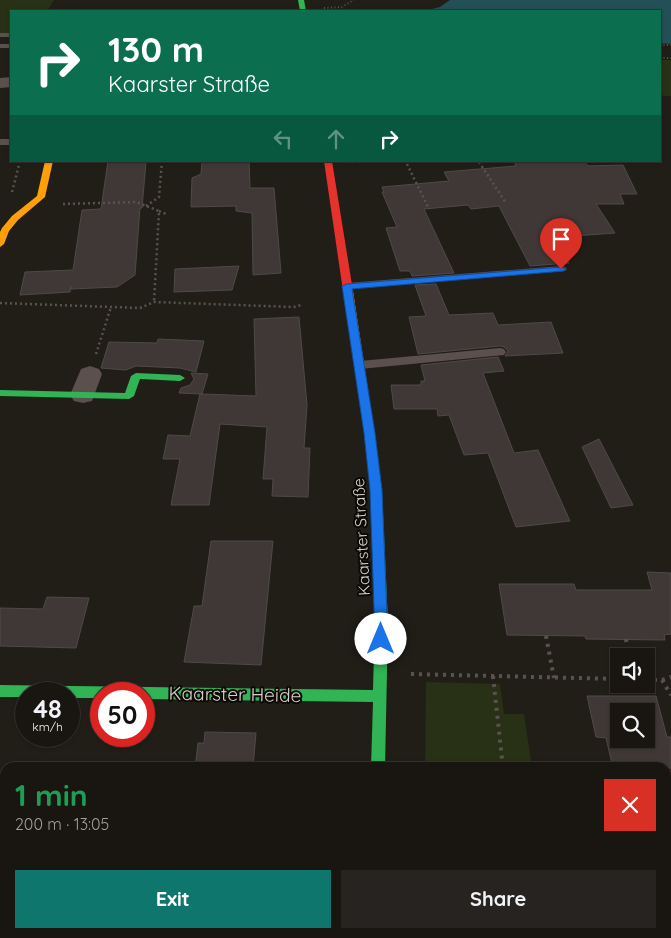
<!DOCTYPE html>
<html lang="en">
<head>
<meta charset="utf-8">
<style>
	body { margin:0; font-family:Quicksand,sans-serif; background:#262320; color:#f1f3f6; height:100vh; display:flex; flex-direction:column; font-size:19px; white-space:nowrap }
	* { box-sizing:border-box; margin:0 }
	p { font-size:16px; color:#9f9f9f }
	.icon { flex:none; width:28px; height:28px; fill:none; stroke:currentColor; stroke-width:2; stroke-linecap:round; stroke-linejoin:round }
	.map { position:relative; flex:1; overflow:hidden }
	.side { position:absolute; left:0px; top:762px; width:671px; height:176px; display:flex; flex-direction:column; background:#191612; border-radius:15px 15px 0 0; box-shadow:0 1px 4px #0004,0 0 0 1px #373532 }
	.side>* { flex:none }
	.top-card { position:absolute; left:10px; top:10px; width:651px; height:152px; border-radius:0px; box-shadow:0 1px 4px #0004,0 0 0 1px #373532; background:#0b6e4f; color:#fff; overflow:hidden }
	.tools { position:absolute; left:610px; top:648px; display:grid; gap:10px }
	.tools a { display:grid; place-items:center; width:45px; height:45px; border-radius:0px; background:#191612; box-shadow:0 1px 4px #0004,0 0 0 1px #373532; font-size:25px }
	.speed { position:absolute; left:15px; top:682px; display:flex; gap:10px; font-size:25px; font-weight:700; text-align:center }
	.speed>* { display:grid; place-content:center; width:65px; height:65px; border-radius:50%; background:#191612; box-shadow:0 1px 4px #0004,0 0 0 1px #373532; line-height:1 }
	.speed small { font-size:12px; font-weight:400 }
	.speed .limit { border:8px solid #d22; background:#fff; color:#111 }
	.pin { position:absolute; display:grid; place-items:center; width:42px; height:42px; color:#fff; margin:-51px -21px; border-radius:50% 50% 50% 0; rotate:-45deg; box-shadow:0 0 5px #0007 }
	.pin .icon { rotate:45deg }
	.me { position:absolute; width:55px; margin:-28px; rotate:0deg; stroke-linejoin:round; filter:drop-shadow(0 0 4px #0008) }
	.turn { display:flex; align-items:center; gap:18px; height:105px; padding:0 15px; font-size:22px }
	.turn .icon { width:65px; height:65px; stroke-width:2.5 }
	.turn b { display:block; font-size:35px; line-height:42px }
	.lanes { display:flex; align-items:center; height:48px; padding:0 15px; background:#0003; justify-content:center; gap:25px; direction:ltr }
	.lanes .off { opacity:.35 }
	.round { display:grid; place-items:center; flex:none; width:52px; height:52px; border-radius:0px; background:#262320 }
	.head { display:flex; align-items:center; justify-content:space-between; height:85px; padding:0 15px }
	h1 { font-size:30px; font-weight:800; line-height:38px; color:#1e9e55 }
	.primary-button { display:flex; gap:10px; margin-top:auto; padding:10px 15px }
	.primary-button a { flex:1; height:58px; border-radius:0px; background:#0f766e; color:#fff; font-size:20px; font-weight:800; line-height:58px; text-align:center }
	.primary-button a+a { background:#262320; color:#f1f3f6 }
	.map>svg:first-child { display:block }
</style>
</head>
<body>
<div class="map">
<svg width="671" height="938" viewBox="0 0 671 938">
	<rect width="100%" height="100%" fill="#211e18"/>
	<!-- green -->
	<path fill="#283015" d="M0,0H54L47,11H11V33H0Z
		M660,60H671V96H663L660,89Z
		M426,682L500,684L504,714H524L532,767H425Z"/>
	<!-- water -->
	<path fill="#225056" d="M450,0H671V44L660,43V11L428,10L440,7Z"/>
	<!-- building -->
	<path fill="#403837" stroke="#4e4a48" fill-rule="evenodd" d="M108,161L146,162L142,208H140L135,275L117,287L71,289V286L70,292L20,295L25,272L73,270L82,210L101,209Z
		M249,161L250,188H274L281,273L253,275L252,213L236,211V206L191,207L192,178L201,174L202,162Z
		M514,161H584L588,166L623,165L637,194H620L624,204H596L615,233L574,236L579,244L559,246L569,263L530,266L499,206L471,209L468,205L424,209L454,273L412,276L410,271H400L386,228L397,227L382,192H384L382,187L449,181L444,172L516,166Z
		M239,266L232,290L174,292L175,269Z
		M436,284L449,315L493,313L498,325L551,322L563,353L505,356L508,351L504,347L500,346L418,354L409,317L426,316L415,285Z
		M299,317L307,405L304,448H310L308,497L272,496L273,479H263L267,427L220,424L209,505H171L180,459H163L168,435L190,436L200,394H202L179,393L181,388L190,385L194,379L191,373L208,374L202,394L256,396L254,319Z
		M158,339L204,341L196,372L180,368L136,366L126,370L101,368L109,342L157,343Z
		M498,357L504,371L483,373L514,453L538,450L570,521L516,527L488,453L464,455L449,415L438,416L437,409H394L391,385H421V381H425L421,365Z
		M599,439L633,505L611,508L582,447Z
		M211,541H273L261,665L184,662L194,606H202Z
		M647,572L671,573V634L664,635L665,640L586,639L585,636L507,635L499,584H574L576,590H652Z
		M47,597L89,598L76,648L0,646V608L43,609Z
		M587,696H656L667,737H671V768H613L606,738L596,737ZM619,711H646V739H619Z
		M205,732L256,733L253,768H195L198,743H204Z"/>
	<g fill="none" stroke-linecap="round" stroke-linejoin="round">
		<!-- path-far2 -->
		<path stroke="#5a524e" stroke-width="2" stroke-dasharray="1 2.5" stroke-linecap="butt" d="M324,8L342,7L354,0
			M660,45H671
			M660,58H671"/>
		<!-- path-far1 -->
		<path stroke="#5a524e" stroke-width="2.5" stroke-dasharray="2 3" stroke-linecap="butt" d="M252,161H259
			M351,162L368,161
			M479,162L506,203
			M407,164L429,209
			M12,192L20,161
			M63,204L136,202L159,211L154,302
			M146,206L159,197L162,161
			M159,211L166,214
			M0,303L140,308L154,302L294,307L301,305
			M96,354L111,307"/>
		<!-- path -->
		<path stroke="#5a524e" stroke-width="4" stroke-dasharray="3 5" stroke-linecap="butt" d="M546,636L554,678
			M626,639L628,656
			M411,674L619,679
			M493,676L503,768
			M646,680H662L671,677
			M662,680L671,695"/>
		<!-- lane -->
		<path fill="#5c504e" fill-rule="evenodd" d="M0,33H11V37H0Z
			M0,44H11V48H0Z
			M0,139H11V145H0Z
			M561,266L565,267L567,269L565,271L347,289L341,286L347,283Z
			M500,348L504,349L506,352L504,355L360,369L354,365L360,361Z"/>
		<!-- street -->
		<path fill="#5c504e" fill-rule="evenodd" d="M11,77V87L0,88V78Z
			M90,366L99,369L102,374L92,401L83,403L74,401L70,395L81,369Z
			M671,862V898L666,899V863Z"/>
		<!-- fast -->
		<path fill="#30b455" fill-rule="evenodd" d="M298,0H304L306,11H300Z
			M136,373L180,375L185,378L180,381L140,379L134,396L129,399L0,396V390L125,393L131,376Z
			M371,438L376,442L382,490L388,622L385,768H371L373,702L144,699V694H101V698H69V694H26V697H0V685L373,690C376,607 374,525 366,442Z
			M356,934H372L371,938H355Z"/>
		<!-- slow -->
		<path fill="#ff9f0a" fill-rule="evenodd" d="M45,161H53L45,197L18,220L9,231L4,244L0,247V232L2,228L12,216L37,196Z
			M348,288L353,291L376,442L371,446L366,442L343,291Z"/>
		<!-- jam -->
		<path fill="#e5322d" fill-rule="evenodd" d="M324,161H332L353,291L348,294L343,291Z"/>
	</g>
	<!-- route -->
	<path fill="#1a73e8" stroke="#114b97" d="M561,267L566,269L564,271L352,289L375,433L382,490L388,639L386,643L381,645L377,643L375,639L370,490L364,433L342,286L347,284Z"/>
	<g text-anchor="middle" stroke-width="4" stroke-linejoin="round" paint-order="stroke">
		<!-- street labels -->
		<g font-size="16" fill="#d5d1ca" stroke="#0c0905">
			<text transform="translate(361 537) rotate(-93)" y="6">Kaarster Straße</text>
		</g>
		<!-- near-street labels -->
		<g font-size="19" fill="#d5d1ca" stroke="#0c0905">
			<text transform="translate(235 694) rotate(1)" y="7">Kaarster Heide</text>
		</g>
	</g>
</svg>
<div class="tools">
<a><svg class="icon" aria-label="sound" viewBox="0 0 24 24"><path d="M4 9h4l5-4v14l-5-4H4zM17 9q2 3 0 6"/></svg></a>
<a><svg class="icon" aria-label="search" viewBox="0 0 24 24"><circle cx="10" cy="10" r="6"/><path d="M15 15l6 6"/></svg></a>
</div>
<div class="speed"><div>48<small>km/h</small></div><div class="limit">50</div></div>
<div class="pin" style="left:561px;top:269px;background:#d93025"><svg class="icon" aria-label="arrive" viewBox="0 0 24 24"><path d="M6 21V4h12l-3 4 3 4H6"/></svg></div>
<svg class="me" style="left:381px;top:639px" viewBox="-20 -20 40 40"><circle r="19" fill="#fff"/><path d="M0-13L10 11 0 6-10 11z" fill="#1a73e8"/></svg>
<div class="top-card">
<div class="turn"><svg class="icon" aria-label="right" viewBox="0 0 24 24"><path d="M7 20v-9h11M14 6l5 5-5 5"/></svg><div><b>130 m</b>Kaarster Straße</div></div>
<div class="lanes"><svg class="icon off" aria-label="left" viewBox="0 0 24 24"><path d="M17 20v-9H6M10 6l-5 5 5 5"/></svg><svg class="icon off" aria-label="ahead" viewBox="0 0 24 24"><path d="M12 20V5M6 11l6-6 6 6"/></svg><svg class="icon" aria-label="right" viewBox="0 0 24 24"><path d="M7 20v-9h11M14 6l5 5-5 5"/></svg></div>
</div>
<section class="side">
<div class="head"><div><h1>1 min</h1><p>200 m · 13:05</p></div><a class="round" style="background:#d93025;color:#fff"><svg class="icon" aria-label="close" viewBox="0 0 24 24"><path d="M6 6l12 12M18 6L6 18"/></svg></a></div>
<div class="primary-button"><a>Exit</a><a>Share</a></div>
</section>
</div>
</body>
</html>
